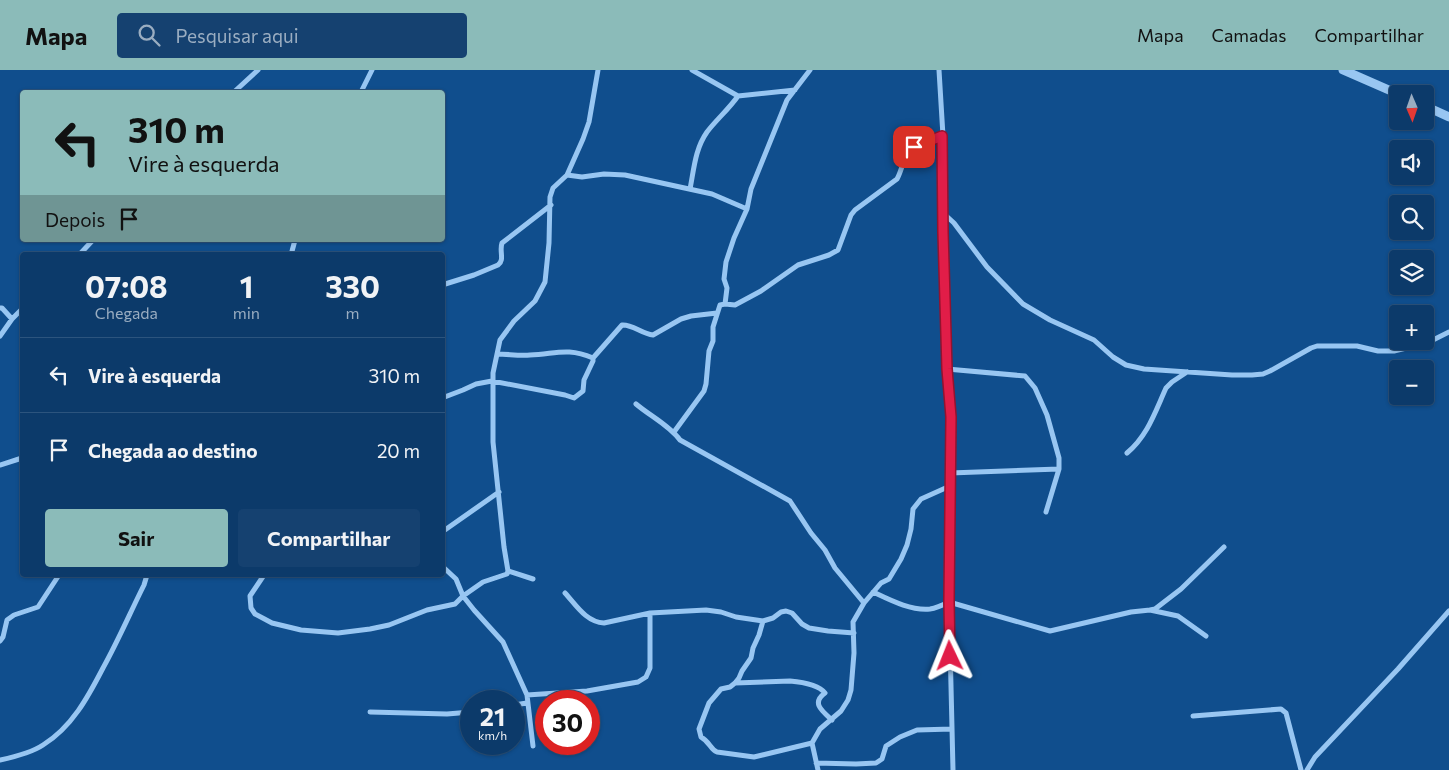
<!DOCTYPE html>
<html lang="pt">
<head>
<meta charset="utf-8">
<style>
	body { margin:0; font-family:Commissioner,sans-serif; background:#154170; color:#f1f3f6; height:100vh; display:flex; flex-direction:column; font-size:19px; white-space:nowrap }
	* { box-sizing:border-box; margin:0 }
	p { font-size:16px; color:#9aadc1 }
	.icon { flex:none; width:28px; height:28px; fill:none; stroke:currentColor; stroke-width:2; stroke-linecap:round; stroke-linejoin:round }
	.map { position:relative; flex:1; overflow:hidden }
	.panel { position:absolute; left:20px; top:182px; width:425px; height:325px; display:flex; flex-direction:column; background:#0c3a6a; border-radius:5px; box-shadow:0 1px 4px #0004,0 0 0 1px #2c547e }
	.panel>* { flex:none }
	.banner { position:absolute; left:20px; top:20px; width:425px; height:152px; border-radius:5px; box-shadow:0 1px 4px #0004,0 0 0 1px #2c547e; background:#8bbbb9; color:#111; overflow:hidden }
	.needle { width:32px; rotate:178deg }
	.tools { position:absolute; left:1389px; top:15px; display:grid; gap:10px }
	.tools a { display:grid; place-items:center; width:45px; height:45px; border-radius:5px; background:#0c3a6a; box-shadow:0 1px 4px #0004,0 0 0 1px #2c547e; font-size:25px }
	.speed { position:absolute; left:460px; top:620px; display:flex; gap:10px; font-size:25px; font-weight:700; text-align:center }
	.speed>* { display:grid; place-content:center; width:65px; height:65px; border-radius:50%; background:#0c3a6a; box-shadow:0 1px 4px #0004,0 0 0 1px #2c547e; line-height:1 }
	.speed small { font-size:12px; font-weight:400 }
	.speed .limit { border:8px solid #d22; background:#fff; color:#111 }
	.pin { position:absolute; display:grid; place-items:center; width:42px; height:42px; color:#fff; margin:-21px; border-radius:10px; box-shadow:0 2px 8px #0006 }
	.me { position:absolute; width:55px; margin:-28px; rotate:358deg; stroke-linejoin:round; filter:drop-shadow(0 0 4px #0008) }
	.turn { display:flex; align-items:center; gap:18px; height:105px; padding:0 25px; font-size:22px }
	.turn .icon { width:65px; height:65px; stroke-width:2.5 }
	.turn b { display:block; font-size:35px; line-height:42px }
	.then { display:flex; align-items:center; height:48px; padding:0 25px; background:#0003; gap:10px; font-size:19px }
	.eta { display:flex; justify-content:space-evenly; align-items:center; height:85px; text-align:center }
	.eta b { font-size:30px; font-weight:700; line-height:35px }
	.primary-button { display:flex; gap:10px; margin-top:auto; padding:10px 25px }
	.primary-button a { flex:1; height:58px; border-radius:5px; background:#8bbbb9; color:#111; font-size:20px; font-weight:700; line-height:58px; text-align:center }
	.primary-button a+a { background:#154170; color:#f1f3f6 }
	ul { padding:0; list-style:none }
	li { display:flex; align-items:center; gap:15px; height:75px; padding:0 25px; border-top:1px solid #2c547e }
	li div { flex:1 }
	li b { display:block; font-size:19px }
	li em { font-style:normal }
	header { display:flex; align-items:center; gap:30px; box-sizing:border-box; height:70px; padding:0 25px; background:#8bbbb9; color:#111 }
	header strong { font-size:24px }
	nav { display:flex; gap:28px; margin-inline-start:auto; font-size:18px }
	.search { width:350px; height:45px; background:#154170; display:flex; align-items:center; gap:12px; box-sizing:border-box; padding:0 18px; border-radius:5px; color:#9aadc1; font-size:19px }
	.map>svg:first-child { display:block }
</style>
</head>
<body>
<header>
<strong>Mapa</strong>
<div class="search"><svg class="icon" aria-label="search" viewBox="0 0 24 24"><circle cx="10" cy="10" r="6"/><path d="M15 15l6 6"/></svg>Pesquisar aqui</div>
<nav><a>Mapa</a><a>Camadas</a><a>Compartilhar</a></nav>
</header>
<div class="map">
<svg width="1449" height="700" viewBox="0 0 1449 700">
	<rect width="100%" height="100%" fill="#104e8d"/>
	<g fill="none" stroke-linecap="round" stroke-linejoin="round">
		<!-- minor -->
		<path stroke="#98c6f2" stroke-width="5" d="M692,0L738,26
			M939,0L943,66L942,142L947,299L951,347L949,532L953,700
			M234,22L258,0
			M361,22L372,0
			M567,105L582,107L604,104L625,105L712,124L747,139
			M690,119C694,99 695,79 707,62C716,50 729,39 738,26L795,20
			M942,142L954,153L987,197L1023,234L1050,250L1094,270L1113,287L1126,295L1144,299L1232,305H1252L1263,304L1270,301L1311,278L1317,276H1357L1378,281H1394L1427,273L1449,262
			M79,185L93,170
			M291,185L295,170
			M442,215L474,205L498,195C505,190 499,181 502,173L551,135
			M725,234L735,235L761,221L798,195L829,185L838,180L851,145L855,140L897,109C901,102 902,94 906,87C912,74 930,70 943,66
			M0,238H2L12,249
			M0,266L12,249L22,239
			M497,284C508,284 519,286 530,285C556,284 567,277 593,288
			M947,299L1025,306L1035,318L1047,345L1059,388V399L1046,442
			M442,328L463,320L476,314L492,311L565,325L574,328L583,321L584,310L593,291V288L622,255C632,254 642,264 653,265L681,249L691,246L717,243
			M636,334C650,346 669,355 680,370L790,431L811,463L825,480L835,498L864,533
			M674,362L704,321L706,314L709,281L713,271V257L720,235L725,234L727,218L724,209L726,192L734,168L747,139L751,119L787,30L810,0
			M1127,383C1148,365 1155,342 1166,318L1172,312L1187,302
			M0,395L22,388
			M950,403L1059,399
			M442,462L499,422
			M442,496L456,509L463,526L474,540L503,572L527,625L533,676
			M508,501L533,509
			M264,505L250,526L251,538L255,544L272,553L301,560L338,563L370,559L389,555L427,540L455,534L463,526L483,512L507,504L508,501L504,477L493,372V303L500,270L514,251L535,231L545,212L549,173L550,127L553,118L567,105L583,69L589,52L598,0
			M873,522C890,530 911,541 930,539C937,538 943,535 949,532L1050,561L1131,542L1150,540L1178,546L1206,566
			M565,523C576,535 586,552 604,553L650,543L706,540L721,542L736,547L763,551L773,548L781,542L786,541L792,543L802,554L809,558L828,561L854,563
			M1150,540L1155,539L1181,519L1224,477
			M763,551L759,565L753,578L751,588L742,601L739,608L735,613L730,617L721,619L709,633L699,659L701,667C710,672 710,679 717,682L754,687L812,673L820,659L841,641L848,630L851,620L854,583L853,552L864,533L881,513L889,509L901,489L907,475L911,459L913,439L921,429L950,416
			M0,571L3,567L7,550L14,545L38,537L59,505
			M735,613L790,611C801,612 818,614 825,623C811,633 822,641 832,650
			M527,625L587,621L638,612L646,607L650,598V543
			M514,635L527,633
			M370,642L447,644L471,642
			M1193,646L1281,639L1286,643L1301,700
			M812,673L818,700
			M0,690C14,687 31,683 43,675C72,657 88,627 103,598C118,571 130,543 144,515L147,505
			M816,693L856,694L876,693L882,689L886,676L900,667L917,660L952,659
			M1307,700L1315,687L1398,599L1449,541"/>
		<!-- tertiary -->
		<path stroke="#98c6f2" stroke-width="9" d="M1343,0L1398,24
			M1425,36L1449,47"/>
	</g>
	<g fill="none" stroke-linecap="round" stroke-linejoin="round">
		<defs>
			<path id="route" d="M914,77L942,66L943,162L947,299L951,347L949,532L950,586"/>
		</defs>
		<!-- route casing -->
		<use href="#route" stroke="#92132f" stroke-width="12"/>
		<!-- route -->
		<use href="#route" stroke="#e11d48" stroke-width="9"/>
	</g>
</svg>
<div class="tools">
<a><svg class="needle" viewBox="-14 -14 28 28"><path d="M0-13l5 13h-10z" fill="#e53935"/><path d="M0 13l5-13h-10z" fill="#9aadc1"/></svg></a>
<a><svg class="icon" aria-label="sound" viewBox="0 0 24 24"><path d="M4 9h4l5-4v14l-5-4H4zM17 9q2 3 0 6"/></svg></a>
<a><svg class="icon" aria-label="search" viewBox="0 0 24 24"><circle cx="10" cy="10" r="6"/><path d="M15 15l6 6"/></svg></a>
<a><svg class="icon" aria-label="layers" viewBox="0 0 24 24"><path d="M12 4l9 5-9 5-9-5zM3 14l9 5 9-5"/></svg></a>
<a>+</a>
<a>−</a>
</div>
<div class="speed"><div>21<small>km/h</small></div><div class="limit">30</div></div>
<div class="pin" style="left:914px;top:77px;background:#d93025"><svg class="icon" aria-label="arrive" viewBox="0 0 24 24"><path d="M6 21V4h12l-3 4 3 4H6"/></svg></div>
<svg class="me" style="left:950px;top:586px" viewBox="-20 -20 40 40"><path d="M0-17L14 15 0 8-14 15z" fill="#e11d48" stroke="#fff" stroke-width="4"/></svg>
<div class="banner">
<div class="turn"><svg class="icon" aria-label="left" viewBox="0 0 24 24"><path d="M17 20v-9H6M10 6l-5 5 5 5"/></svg><div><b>310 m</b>Vire à esquerda</div></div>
<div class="then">Depois<svg class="icon" aria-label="arrive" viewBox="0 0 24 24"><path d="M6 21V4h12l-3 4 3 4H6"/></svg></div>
</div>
<section class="panel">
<div class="eta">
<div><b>07:08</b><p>Chegada</p></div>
<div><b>1</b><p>min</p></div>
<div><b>330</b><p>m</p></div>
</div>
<ul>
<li><svg class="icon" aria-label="left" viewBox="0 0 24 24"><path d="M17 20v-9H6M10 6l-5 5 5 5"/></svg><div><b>Vire à esquerda</b></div><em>310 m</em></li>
<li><svg class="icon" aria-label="arrive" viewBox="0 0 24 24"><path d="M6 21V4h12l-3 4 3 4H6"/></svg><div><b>Chegada ao destino</b></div><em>20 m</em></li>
</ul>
<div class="primary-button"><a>Sair</a><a>Compartilhar</a></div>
</section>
</div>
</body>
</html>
